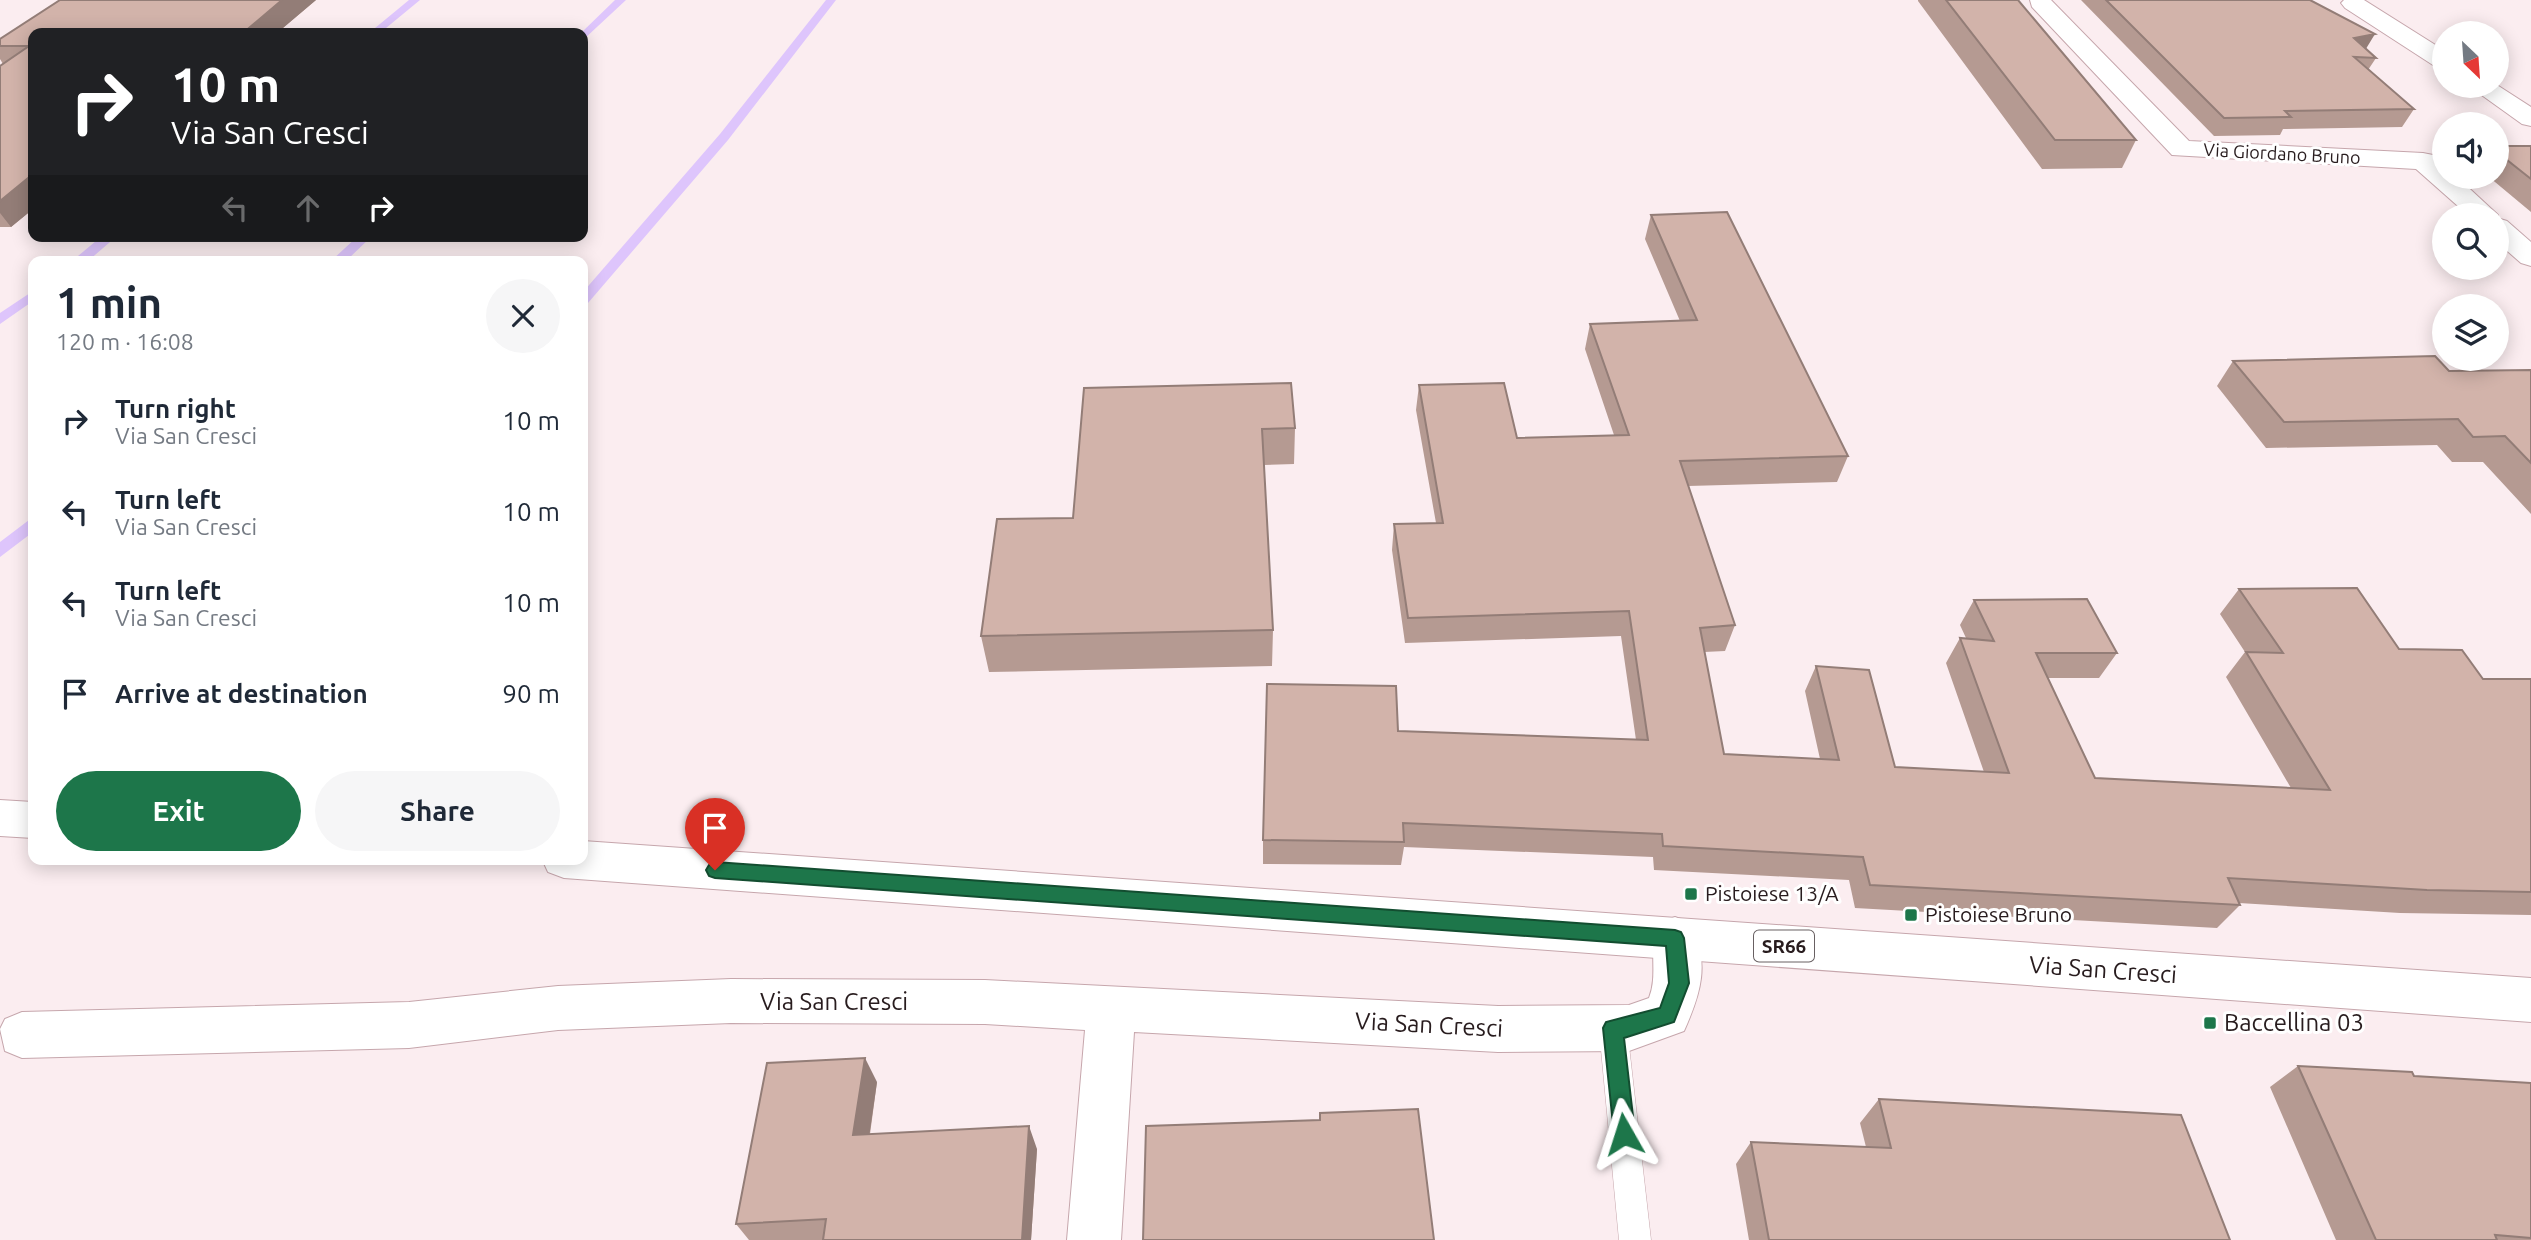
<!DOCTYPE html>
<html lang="en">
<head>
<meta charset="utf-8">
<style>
	body { margin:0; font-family:Ubuntu,sans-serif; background:#f6f6f7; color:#1f2937; height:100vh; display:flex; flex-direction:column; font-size:26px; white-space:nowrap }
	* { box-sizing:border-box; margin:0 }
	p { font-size:23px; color:#747a83 }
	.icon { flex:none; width:38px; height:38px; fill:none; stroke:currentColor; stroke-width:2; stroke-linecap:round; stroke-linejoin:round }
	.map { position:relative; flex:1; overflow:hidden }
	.side { position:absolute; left:28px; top:256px; width:560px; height:609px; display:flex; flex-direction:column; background:#fff; border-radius:14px; box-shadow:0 4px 18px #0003 }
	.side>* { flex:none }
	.hud { position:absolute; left:28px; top:28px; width:560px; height:214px; border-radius:14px; box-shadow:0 4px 18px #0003; background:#202124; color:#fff; overflow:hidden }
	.needle { width:46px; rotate:155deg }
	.tools { position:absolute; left:2432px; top:21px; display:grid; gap:14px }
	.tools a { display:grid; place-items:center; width:77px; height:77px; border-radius:50%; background:#fff; box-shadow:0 4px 18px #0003; font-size:35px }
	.pin { position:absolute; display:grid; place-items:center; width:60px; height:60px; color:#fff; margin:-72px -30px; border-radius:50% 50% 50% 0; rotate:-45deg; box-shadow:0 0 7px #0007 }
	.pin .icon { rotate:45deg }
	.me { position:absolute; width:77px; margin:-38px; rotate:354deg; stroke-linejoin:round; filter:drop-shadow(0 0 5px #0008) }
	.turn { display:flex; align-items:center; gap:24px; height:147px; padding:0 28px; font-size:32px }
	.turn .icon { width:91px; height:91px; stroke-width:2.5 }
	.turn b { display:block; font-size:49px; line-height:60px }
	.lanes { display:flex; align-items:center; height:66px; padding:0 28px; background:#0003; justify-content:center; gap:35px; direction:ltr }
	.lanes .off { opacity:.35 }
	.round { display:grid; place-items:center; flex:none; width:74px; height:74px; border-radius:37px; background:#f6f6f7 }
	.head { display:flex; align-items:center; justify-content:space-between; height:119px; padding:0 28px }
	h1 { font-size:42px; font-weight:700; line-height:52px }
	.button { display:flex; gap:14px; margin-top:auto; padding:14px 28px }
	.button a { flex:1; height:80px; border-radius:42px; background:#1d764a; color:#fff; font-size:28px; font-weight:700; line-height:80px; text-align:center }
	.button a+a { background:#f6f6f7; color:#1f2937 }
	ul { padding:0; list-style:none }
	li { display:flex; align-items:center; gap:21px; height:91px; padding:0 28px }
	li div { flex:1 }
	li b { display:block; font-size:26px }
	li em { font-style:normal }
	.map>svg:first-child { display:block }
</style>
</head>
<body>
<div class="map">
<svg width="2531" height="1240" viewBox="0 0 2531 1240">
	<rect width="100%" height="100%" fill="#fbedf0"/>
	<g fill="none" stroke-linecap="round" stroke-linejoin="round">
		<!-- stream -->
		<path fill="#dec5fc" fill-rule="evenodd" d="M409,0H420L380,33H369Z
			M615,0H626L583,40L581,33Z
			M826,0H836L728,140L588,303L583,304V292L720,134Z
			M102,236H117L88,261H72Z
			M358,236H372L346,261H331Z
			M33,291V301L0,324V313Z
			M33,517V532L0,557V542Z"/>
		<defs>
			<path id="service" d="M1613,1014L1623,1018L1627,1028L1651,1240H1619L1599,1028L1603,1018Z"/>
			<path id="minor" d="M2030,0H2051L2189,141L2423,153L2433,155L2445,166V177H2457L2498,215H2468L2416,169L2172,155L2032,7Z
				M2344,0H2364L2445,51V69L2436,67L2345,8L2341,3Z
				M2497,85L2531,107V126L2522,124L2469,86Z
				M2497,218L2507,221L2531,242V266L2521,263L2497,242Z
				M1675,917L1691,923C1710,964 1701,993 1684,1031L1629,1051L1498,1052L1134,1032L1121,1240H1067L1085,1030L985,1024L731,1023L558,1030L409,1048L22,1058L5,1051L0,1029L5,1019L22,1012L409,1002L558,986L731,979L985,980L1498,1006L1629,1005L1649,998C1659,973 1647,948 1659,923Z"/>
			<path id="primary" d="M0,800L33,802V838L0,836Z
				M583,841L2531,978V1022L564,878L548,872L542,859H583Z"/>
		</defs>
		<!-- service casing -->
		<use href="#service" stroke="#c6a6ac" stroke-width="1"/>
		<!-- minor casing -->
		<use href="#minor" stroke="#c6a6ac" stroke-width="2"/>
		<!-- primary casing -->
		<use href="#primary" stroke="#c6a6ac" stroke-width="2"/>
		<!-- service -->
		<use href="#service" fill="#fff" fill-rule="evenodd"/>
		<!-- minor -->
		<use href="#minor" fill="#fff" fill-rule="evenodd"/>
		<!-- primary -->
		<use href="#primary" fill="#fff" fill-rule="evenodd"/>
	</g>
	<!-- wall -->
	<path fill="#b59a92" d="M60,0H316L277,33H33V209L11,227H0V66L3,64L0,59V39Z
		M1918,0H2018L2136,140L2122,168L2042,169L1918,1Z
		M2081,0H2310L2376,58L2368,70L2414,109L2402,127L2283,129L2280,135L2214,136Z
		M2497,146H2531V212L2489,177H2497Z
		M1651,215L1848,456L1837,482L1688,486L1735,625L1725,651L1704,652L1724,754L1820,759L1805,691L1816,666L1895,767L1984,772L1946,663L1960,638H1966L1960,625L1974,600L2117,653L2099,678H2048L2095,778L2291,788L2226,677L2245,652L2220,614L2239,589L2399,649L2483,679H2531V915L2400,913L2239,903L2240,905L2217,928L1855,908L1849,880L1654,870L1653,857L1404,847L1401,865L1263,864V840L1398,731L1636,740L1621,636L1405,643L1392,550L1394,524L1436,523L1416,410L1419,385L1517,438L1614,435L1585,349L1590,324L1680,321L1645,239Z
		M2233,361L2449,371L2531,370V514L2483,462H2452L2437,445L2266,448L2217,386Z
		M1084,388L1295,428L1294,464L1264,465L1273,630L1272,666L989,672L981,636L1073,518Z
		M2298,1066L2414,1076L2531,1083V1240H2336L2270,1087Z
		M877,1082L870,1134L1037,1149L1031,1240H749L736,1224Z
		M1879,1099L2230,1240H1749L1736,1164L1751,1142L1866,1147L1860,1123Z"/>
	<!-- shaded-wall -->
	<path fill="#937d77" d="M282,0H316L277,33H243Z
		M2375,34L2364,52L2354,38Z
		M33,174V209L11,227L0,213V201Z
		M865,1058L877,1082L866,1158L853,1135Z
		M1029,1126L1037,1149L1031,1240H1022Z"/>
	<!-- building -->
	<path fill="#d2b3aa" stroke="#937d77" stroke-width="2" d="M60,0H282L243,33H33V174L0,201V66L29,46H0V39Z
		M1946,0H2018L2136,140H2055Z
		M2106,0H2310L2375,34L2354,38L2376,58L2354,57L2414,109L2285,111L2291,117L2224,118Z
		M2497,146H2531V179L2497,152Z
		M1727,212L1848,456L1680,461L1735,625L1700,628L1724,754L1839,760L1816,666L1869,670L1895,767L2009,773L1960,638L1994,641L1974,600L2087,599L2117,653H2036L2095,778L2330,790L2246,652L2283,653L2239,589L2357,588L2399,649L2462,650L2483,679H2531V892L2427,890L2228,878L2240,905L1870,885L1863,857L1663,846L1662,834L1403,823L1404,842L1263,840L1267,684L1396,686L1398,731L1648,740L1629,611L1408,618L1394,524L1443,523L1419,385L1504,383L1517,438L1629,435L1590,324L1697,320L1651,215Z
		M2435,356L2449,371L2531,370V463L2505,436L2473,437L2458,419L2284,422L2233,361Z
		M1291,383L1295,428L1262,429L1273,630L981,636L997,519L1073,518L1084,388Z
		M865,1058L853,1135L1029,1126L1022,1240H823L826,1219L736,1224L767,1063Z
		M2298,1066L2412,1072L2414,1076L2531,1083V1238L2495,1235L2497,1240H2376Z
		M1879,1099L2181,1115L2230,1240H1769L1751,1142L1891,1148Z
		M1418,1109L1434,1240H1143L1146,1126L1320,1120V1113Z"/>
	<!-- route -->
	<path fill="#1d764a" stroke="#134d30" stroke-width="2" d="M715,862L1675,930L1681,932L1684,938L1689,983L1674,1022L1624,1038L1635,1134L1632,1141L1624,1145L1617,1141L1614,1134L1603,1028L1606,1022L1660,1008L1669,983L1666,946L715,878L709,876L706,870L709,865Z"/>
	<!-- markers -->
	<g fill="#1d764a" stroke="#fff" stroke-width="2.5">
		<rect x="1684" y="887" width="14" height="14" rx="3.5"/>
		<rect x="1904" y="908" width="14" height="14" rx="3.5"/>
		<rect x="2203" y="1016" width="14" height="14" rx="3.5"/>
	</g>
	<g text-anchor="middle" stroke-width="6" stroke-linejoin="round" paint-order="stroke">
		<!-- far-street labels -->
		<g font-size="18" fill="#281c1e" stroke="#fff">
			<text transform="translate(2282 154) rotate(3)" y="6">Via Giordano Bruno</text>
		</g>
		<!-- shield labels -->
		<rect fill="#fff" stroke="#686062" stroke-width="2" x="1754" y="930.5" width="60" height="31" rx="5"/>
		<g font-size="19" font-weight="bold" fill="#281c1e">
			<text x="1784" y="953">SR66</text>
		</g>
		<!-- poi labels -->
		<g font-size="21" fill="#281c1e" stroke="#fff" text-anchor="start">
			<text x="1705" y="901">Pistoiese 13/A</text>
			<text x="1925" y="922">Pistoiese Bruno</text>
		</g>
		<!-- near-street labels -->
		<g font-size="24" fill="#281c1e" stroke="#fff">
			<text transform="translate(2103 970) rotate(4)" y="8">Via San Cresci</text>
			<text x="834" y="1010">Via San Cresci</text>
			<text transform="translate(1429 1025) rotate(3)" y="8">Via San Cresci</text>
		</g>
		<!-- near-poi labels -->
		<g font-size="24" fill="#281c1e" stroke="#fff" text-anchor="start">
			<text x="2224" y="1031">Baccellina 03</text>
		</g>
	</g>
</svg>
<div class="tools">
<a><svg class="needle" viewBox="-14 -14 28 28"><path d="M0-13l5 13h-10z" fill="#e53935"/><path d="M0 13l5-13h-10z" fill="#747a83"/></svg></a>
<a><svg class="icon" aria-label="sound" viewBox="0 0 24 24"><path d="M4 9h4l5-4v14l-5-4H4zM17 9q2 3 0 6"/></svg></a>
<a><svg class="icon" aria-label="search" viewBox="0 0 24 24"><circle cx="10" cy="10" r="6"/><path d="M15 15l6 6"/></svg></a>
<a><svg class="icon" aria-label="layers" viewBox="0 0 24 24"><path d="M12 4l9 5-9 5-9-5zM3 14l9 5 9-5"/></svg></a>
</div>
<div class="pin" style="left:715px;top:870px;background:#d93025"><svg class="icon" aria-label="arrive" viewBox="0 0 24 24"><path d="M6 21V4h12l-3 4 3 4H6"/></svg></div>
<svg class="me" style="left:1624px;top:1134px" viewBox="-20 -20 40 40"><path d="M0-17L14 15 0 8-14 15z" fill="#1d764a" stroke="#fff" stroke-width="4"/></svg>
<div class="hud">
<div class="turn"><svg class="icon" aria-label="right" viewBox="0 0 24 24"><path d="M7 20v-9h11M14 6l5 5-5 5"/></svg><div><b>10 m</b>Via San Cresci</div></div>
<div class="lanes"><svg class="icon off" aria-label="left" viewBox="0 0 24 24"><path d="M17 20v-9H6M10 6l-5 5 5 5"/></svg><svg class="icon off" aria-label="ahead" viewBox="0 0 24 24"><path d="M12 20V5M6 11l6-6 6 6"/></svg><svg class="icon" aria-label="right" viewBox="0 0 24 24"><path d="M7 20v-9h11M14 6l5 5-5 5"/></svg></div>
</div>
<section class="side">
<div class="head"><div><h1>1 min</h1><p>120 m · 16:08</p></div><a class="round"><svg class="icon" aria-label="close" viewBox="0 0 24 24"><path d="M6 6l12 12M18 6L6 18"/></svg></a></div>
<ul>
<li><svg class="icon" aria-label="right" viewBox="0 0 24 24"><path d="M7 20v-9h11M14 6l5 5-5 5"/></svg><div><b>Turn right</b><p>Via San Cresci</p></div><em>10 m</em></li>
<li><svg class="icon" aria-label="left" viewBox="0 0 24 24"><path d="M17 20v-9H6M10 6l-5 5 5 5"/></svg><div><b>Turn left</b><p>Via San Cresci</p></div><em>10 m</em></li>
<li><svg class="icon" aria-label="left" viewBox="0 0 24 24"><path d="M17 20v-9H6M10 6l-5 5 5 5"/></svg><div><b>Turn left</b><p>Via San Cresci</p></div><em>10 m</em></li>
<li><svg class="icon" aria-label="arrive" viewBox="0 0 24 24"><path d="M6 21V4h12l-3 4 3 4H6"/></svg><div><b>Arrive at destination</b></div><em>90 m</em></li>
</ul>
<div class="button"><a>Exit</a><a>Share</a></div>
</section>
</div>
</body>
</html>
